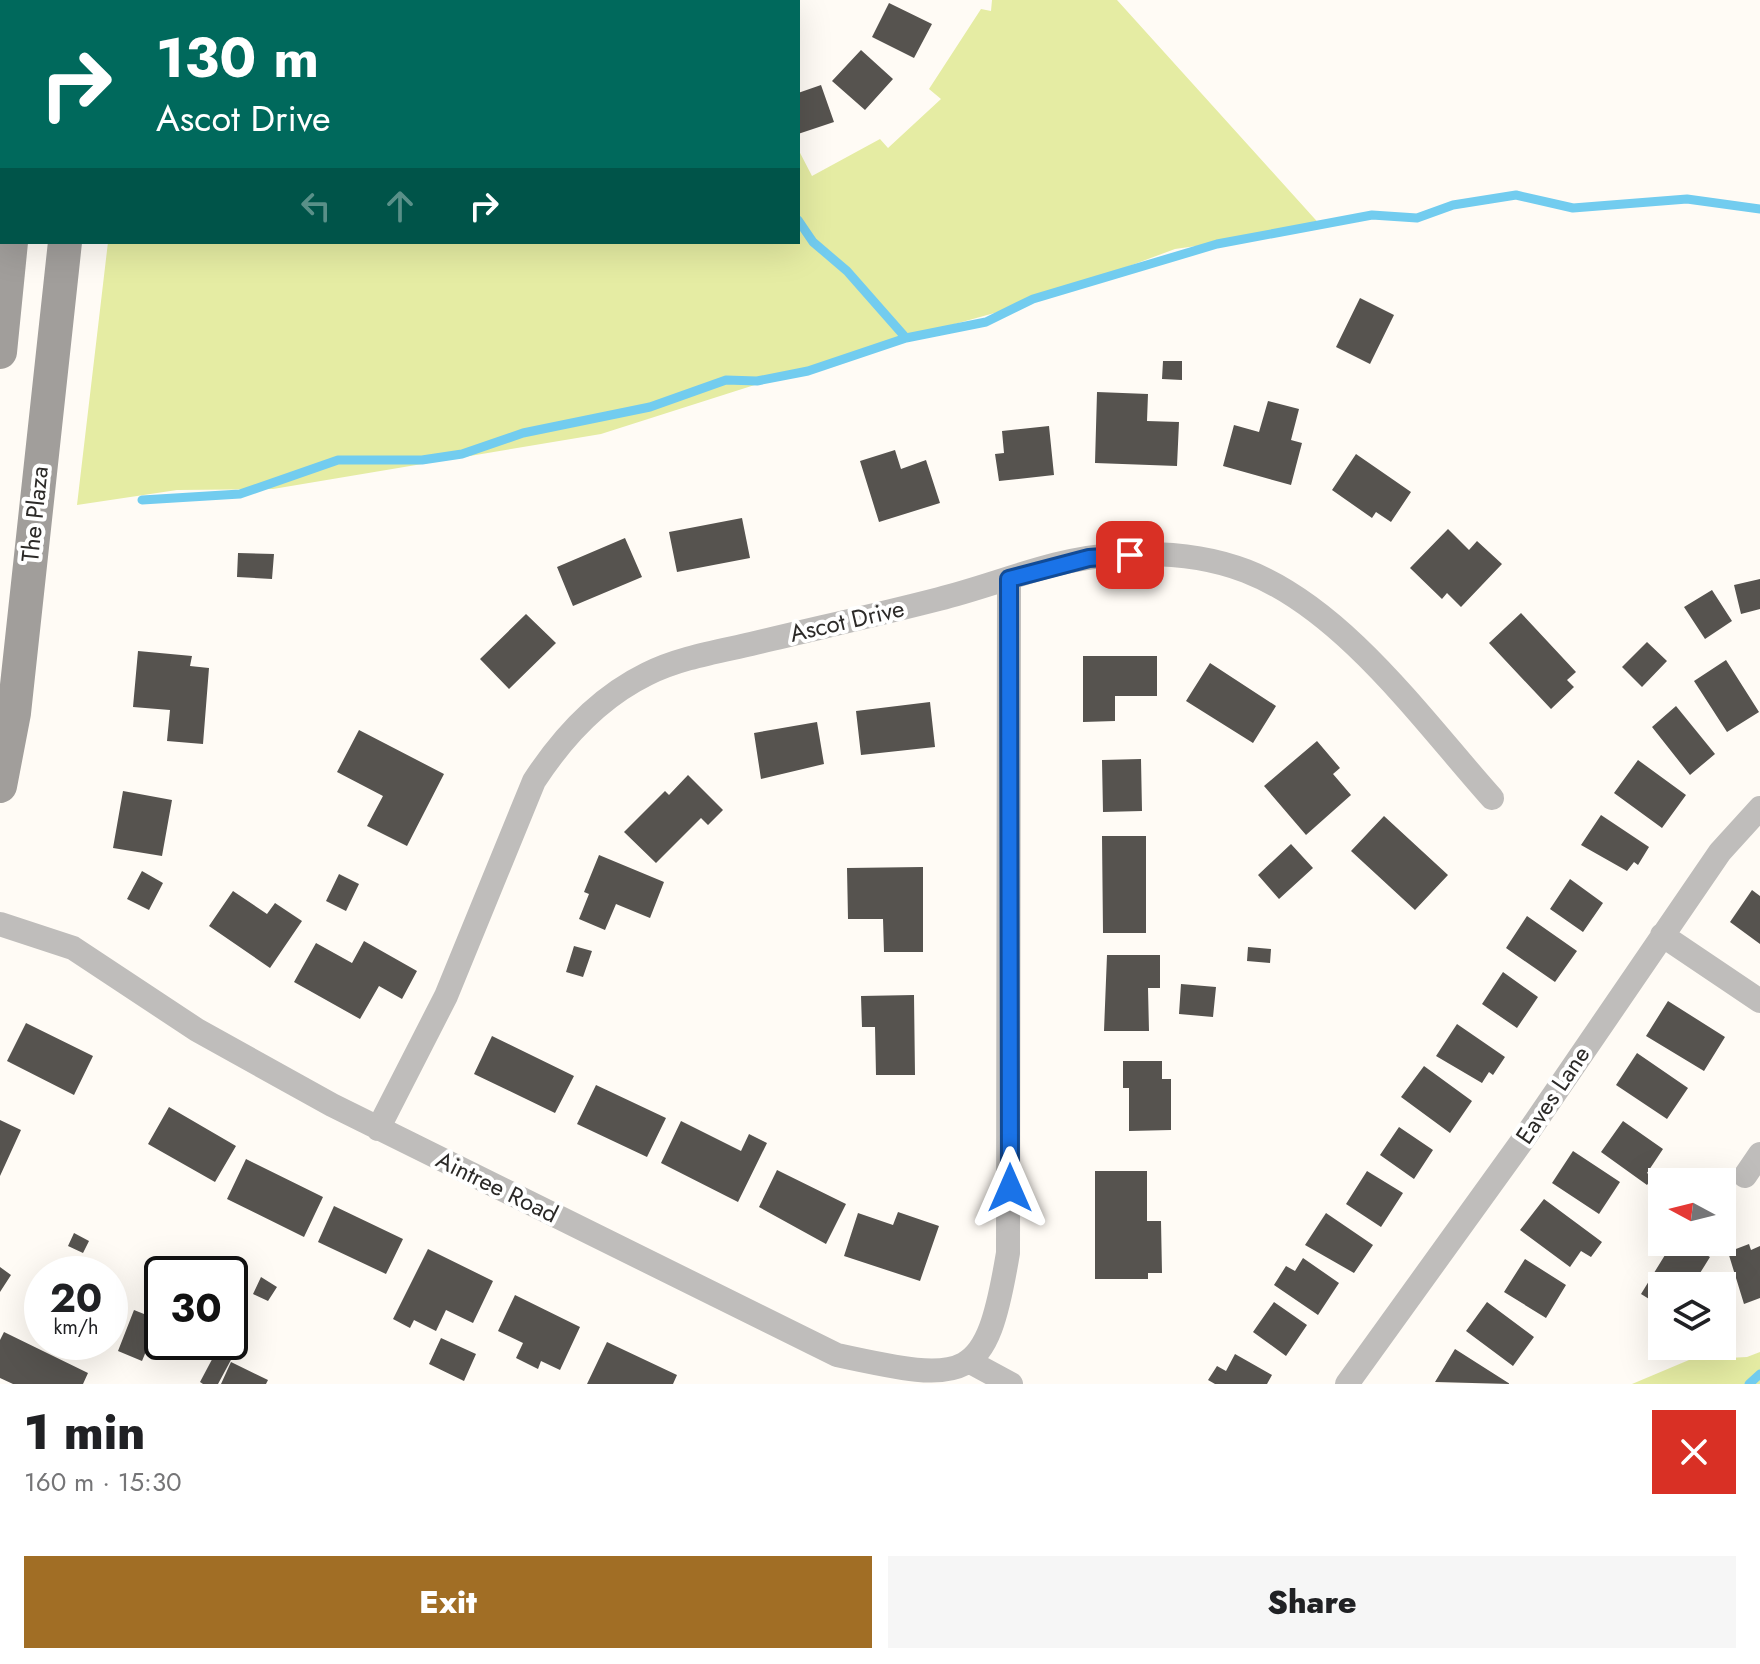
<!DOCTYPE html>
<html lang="en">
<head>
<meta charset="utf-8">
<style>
	body { margin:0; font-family:Jost,sans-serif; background:#f6f6f6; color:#202124; height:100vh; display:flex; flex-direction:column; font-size:30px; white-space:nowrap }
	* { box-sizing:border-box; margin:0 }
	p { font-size:26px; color:#757577 }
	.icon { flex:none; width:44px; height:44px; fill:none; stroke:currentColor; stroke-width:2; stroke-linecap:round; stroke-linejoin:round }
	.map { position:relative; height:1384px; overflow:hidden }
	.side { display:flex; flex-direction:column; background:#fff; flex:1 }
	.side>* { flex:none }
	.banner { position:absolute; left:0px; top:0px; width:800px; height:244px; box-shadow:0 8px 32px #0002; background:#00695c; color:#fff; overflow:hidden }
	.needle { width:52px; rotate:277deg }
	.controls { position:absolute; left:1648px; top:1168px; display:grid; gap:16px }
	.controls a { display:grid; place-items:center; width:88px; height:88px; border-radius:0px; background:#fff; box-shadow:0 8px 32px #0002; font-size:40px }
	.speed { position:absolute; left:24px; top:1256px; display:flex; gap:16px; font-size:40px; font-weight:700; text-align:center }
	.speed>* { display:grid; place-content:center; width:104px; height:104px; border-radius:50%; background:#fff; box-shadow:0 8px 32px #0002; line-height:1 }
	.speed small { font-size:20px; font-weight:400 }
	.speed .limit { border:4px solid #111; border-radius:12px; background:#fff; color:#111 }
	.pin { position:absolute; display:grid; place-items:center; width:68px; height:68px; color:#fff; margin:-34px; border-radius:16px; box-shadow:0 4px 12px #0006 }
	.me { position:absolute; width:88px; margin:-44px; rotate:0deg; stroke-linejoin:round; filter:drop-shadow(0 0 6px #0008) }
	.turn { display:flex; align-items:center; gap:28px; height:168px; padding:0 24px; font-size:36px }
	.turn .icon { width:104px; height:104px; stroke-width:2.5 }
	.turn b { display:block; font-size:56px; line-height:68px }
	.lanes { display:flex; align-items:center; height:76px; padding:0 24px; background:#0003; justify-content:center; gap:40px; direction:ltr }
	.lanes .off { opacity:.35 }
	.round { display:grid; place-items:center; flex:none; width:84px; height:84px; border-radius:0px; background:#f6f6f6 }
	.head { display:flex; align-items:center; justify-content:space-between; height:136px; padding:0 24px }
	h1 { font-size:48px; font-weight:800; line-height:60px }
	.cta { display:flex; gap:16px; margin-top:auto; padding:16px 24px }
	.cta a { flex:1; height:92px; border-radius:0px; background:#a16e25; color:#fff; font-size:32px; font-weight:800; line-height:92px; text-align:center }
	.cta a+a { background:#f6f6f6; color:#202124 }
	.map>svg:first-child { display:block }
</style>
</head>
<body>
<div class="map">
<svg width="1760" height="1384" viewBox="0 0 1760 1384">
	<rect width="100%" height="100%" fill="#fffbf5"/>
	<!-- green -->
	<path fill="#e5eca3" d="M992,0H1117L1323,228L1175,249L1027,304L886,343L601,434L273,489L177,490L77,505L108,242H798V149L812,176L880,139L888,148L941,99L929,89L981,9L991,11Z
		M1760,1352V1384H1632L1689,1360L1747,1357Z"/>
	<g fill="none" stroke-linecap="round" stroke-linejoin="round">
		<!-- stream -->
		<path stroke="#72ccef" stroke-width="9" d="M481,0L483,2
			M798,220L813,242L847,271L906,338
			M142,500L240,494L338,460H422L462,454L523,433L650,407L726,380L757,381L808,371L906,338L986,322L1033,299L1217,244L1372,215L1417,218L1453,205L1516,195L1573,208L1687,199L1760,209
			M1749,1384L1760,1374"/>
	</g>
	<!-- building -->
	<path fill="#56534f" d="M889,3L932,24L914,58L872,37Z
		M861,50L893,79L865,110L832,81Z
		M821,85L834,122L798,134V93Z
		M1360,298L1394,315L1370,364L1336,347Z
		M1163,361H1182V380L1162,379Z
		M1097,392L1148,394L1147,421L1179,422L1177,466L1095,463Z
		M1268,401L1299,409L1291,440L1302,443L1291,485L1223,466L1234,425L1259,432Z
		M1049,426L1054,475L999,481L995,454L1004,453L1002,431Z
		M895,450L901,469L926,460L940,503L879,522L860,461Z
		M1356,454L1411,492L1391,522L1376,512L1372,518L1332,490Z
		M742,518L750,558L677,572L669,532Z
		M1448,529L1469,550L1477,541L1502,564L1461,607L1447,593L1442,599L1410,568Z
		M625,538L642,577L573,606L557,567Z
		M238,553L274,554L272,579L237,577Z
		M1760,579V609L1741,614L1734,585Z
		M1712,590L1732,621L1705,639L1684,607Z
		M1521,613L1576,672L1567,680L1574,687L1551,709L1489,643Z
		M526,614L556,643L509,689L480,659Z
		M1647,642L1667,661L1642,687L1622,667Z
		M138,651L192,656L190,666L209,668L203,744L167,741L170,710L133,707Z
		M1083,656H1157V696H1115V721L1083,722Z
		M1726,660L1759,712L1727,732L1694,681Z
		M1210,663L1276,706L1253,743L1186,701Z
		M930,702L935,747L861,755L856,711Z
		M1676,706L1715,754L1690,775L1652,727Z
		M817,722L824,764L761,779L754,733Z
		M359,730L444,774L407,846L367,826L383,796L337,772Z
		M1317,741L1340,768L1333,774L1351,795L1306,835L1264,786Z
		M1141,759L1142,811L1103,812L1102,760Z
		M1638,760L1686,795L1662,828L1614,793Z
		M688,775L723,810L708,825L701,818L656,863L624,832L665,791L669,795Z
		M123,791L172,800L162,856L113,848Z
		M1601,815L1649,847L1638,865L1634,862L1627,871L1581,845Z
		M1384,816L1448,875L1415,910L1351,851Z
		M1102,836H1146V933H1103Z
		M1291,844L1313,868L1279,899L1258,875Z
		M599,855L664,882L650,918L616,904L605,930L579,919L589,894L584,892Z
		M923,867V952H884L883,919H848L847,868Z
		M142,871L163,883L149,910L127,899Z
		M339,874L359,884L346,911L326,901Z
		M1570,879L1603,903L1583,932L1550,909Z
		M1752,890L1760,896V944L1730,922Z
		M233,891L267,914L275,903L302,921L270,968L209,926Z
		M1527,916L1577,951L1555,982L1506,948Z
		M364,941L417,971L402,999L379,986L360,1019L294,982L316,943L352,963Z
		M574,946L592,951L583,977L566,972Z
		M1248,947L1271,949L1270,963L1247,961Z
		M1107,955H1160V988H1148L1149,1031H1104Z
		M1503,972L1538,997L1517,1028L1482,1004Z
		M1181,984L1216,987L1213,1017L1179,1014Z
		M914,995L915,1075H876L875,1027H862L861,996Z
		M1668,1001L1725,1037L1704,1071L1646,1036Z
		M26,1023L93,1056L74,1095L7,1061Z
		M1457,1024L1505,1057L1493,1075L1489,1072L1482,1083L1436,1056Z
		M492,1036L574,1076L555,1113L474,1074Z
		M1637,1053L1688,1088L1667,1119L1616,1085Z
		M1123,1061H1162V1079H1171V1130L1129,1131V1088H1123Z
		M1424,1066L1472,1101L1450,1133L1401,1097Z
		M596,1085L666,1118L647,1157L577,1124Z
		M169,1107L236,1146L215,1182L148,1144Z
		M0,1120L21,1130L0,1176Z
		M681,1121L741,1151L749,1134L767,1143L738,1202L661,1163Z
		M1623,1121L1663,1149L1647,1173L1653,1177L1647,1185L1601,1152Z
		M1399,1127L1433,1150L1414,1179L1380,1155Z
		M1573,1151L1620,1182L1599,1214L1552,1183Z
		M246,1159L323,1197L304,1237L227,1199Z
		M777,1170L846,1204L826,1244L759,1207Z
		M1095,1171H1147V1221H1161L1162,1273H1148V1279H1095Z
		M1367,1171L1403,1193L1381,1227L1346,1204Z
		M1544,1199L1602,1242L1591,1257L1581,1251L1570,1267L1520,1230Z
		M334,1206L403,1239L386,1274L318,1242Z
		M898,1212L939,1226L920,1281L844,1256L858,1213L893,1225Z
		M1326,1213L1373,1245L1354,1273L1305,1245Z
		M74,1233L89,1241L83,1253L68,1246Z
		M1673,1242L1689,1248L1690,1245L1710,1257L1692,1286H1662V1307L1641,1294Z
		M1749,1244L1751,1250L1760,1246V1298L1744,1304L1728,1252Z
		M428,1249L493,1281L473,1323L446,1310L436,1331L414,1320L410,1328L393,1319Z
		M1303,1258L1339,1283L1318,1315L1274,1285L1286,1266L1295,1271Z
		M1525,1259L1566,1285L1546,1318L1504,1292Z
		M0,1267L11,1275L0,1292Z
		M261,1277L277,1287L268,1301L253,1294Z
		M515,1295L580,1327L560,1370L541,1361L538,1369L516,1358L523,1343L498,1331Z
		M1274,1302L1307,1325L1286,1356L1253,1332Z
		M1487,1302L1534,1337L1513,1366L1466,1331Z
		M134,1310L159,1320L142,1361L118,1351Z
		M4,1332L88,1373L83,1384H13L0,1378V1340Z
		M441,1338L476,1354L464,1381L429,1364Z
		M607,1342L677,1375L673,1384H587Z
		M1455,1349L1510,1384L1435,1382Z
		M217,1350L232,1358L218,1384H203L200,1382Z
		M1235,1354L1272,1375L1267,1384H1215L1208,1380L1217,1366L1226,1371Z
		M231,1362L268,1380L266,1384H221Z"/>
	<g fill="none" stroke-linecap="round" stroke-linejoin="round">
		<!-- minor -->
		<path stroke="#bfbdbb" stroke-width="24" d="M0,135H2
			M0,924L73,948L197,1030L332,1105L837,1355C969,1384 986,1384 1008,1253L1009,579
			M1662,935L1760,1001
			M378,1129L446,996L534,781C562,738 600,697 647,674C679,658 716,652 751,644C813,629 877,615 939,599C996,585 1055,558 1114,555C1157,552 1205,555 1246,571C1344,609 1423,721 1492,798
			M1745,1176L1760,1154
			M974,1364L1011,1384
			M1347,1384L1525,1137L1720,852L1760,808"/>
		<!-- secondary -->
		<path stroke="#a19e9b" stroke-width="34" d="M36,2V0
			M91,2V0
			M0,352L11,242
			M0,786L14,713L65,242"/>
	</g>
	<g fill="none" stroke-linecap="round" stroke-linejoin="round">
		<defs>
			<path id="route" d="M1010,1188L1009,579L1089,558L1130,555"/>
		</defs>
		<!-- route casing -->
		<use href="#route" stroke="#114b97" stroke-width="20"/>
		<!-- route -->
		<use href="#route" stroke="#1a73e8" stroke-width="14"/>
	</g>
	<g text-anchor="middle" stroke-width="8" stroke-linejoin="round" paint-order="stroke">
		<!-- street labels -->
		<g font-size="24" fill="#2c2a28" stroke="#fff">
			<text transform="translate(35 514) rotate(-84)" y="8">The Plaza</text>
			<text transform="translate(847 621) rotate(-13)" y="8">Ascot Drive</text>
			<text transform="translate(1553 1095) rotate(-56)" y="8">Eaves Lane</text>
			<text transform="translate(497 1187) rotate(26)" y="8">Aintree Road</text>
		</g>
	</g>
</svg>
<div class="controls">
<a><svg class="needle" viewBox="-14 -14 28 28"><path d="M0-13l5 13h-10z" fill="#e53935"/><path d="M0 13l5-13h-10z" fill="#757577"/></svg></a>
<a><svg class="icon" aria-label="layers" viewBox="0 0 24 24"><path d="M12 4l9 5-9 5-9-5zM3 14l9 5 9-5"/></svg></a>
</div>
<div class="speed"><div>20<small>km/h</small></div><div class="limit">30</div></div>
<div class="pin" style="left:1130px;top:555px;background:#d93025"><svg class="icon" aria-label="arrive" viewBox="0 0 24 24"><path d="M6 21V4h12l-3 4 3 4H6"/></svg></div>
<svg class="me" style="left:1010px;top:1188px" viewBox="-20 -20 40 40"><path d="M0-17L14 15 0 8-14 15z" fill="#1a73e8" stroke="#fff" stroke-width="4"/></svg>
<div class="banner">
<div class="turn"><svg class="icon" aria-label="right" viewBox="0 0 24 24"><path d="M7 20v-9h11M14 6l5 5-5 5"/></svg><div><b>130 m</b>Ascot Drive</div></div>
<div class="lanes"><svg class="icon off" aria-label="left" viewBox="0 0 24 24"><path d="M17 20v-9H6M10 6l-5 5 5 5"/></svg><svg class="icon off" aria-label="ahead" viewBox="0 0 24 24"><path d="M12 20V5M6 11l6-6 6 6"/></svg><svg class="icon" aria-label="right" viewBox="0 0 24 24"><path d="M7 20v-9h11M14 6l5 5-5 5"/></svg></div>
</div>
</div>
<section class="side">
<div class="head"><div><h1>1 min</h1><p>160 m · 15:30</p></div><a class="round" style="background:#d93025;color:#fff"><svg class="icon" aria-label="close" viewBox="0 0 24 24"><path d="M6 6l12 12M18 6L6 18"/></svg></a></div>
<div class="cta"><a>Exit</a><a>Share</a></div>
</section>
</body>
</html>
